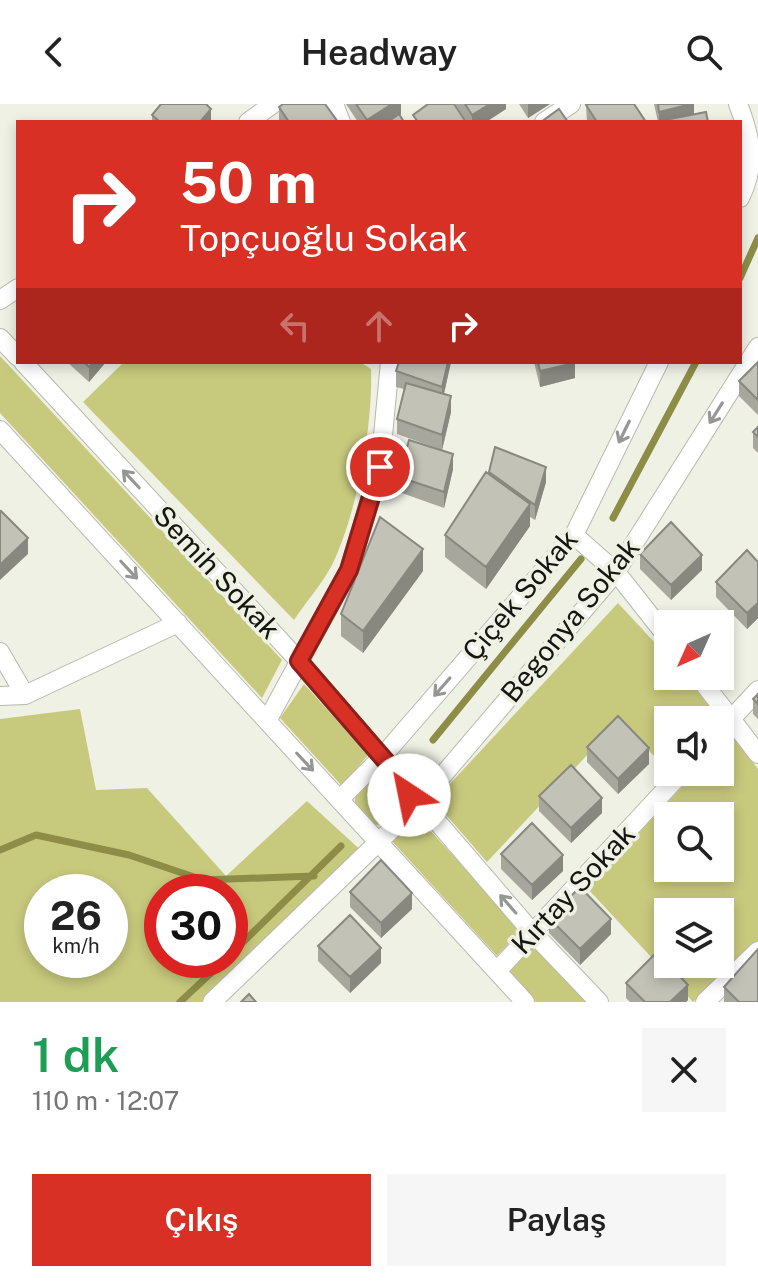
<!DOCTYPE html>
<html lang="tr">
<head>
<meta charset="utf-8">
<style>
	body { margin:0; font-family:"Public Sans",sans-serif; background:#f6f6f6; color:#222; height:100vh; display:flex; flex-direction:column; font-size:30px; white-space:nowrap }
	* { box-sizing:border-box; margin:0 }
	p { font-size:26px; color:#767676 }
	.icon { flex:none; width:44px; height:44px; fill:none; stroke:currentColor; stroke-width:2; stroke-linecap:round; stroke-linejoin:round }
	.map { position:relative; height:898px; overflow:hidden }
	.sheet { display:flex; flex-direction:column; background:#fff; flex:1 }
	.sheet>* { flex:none }
	.banner { position:absolute; left:16px; top:16px; width:726px; height:244px; border-radius:0px; box-shadow:0 4px 12px #0003; background:#d93025; color:#fff; overflow:hidden }
	.needle { width:52px; rotate:225deg }
	.buttons { position:absolute; left:654px; top:506px; display:grid; gap:16px }
	.buttons a { display:grid; place-items:center; width:80px; height:80px; border-radius:0px; background:#fff; box-shadow:0 4px 12px #0003; font-size:40px }
	.speed { position:absolute; left:24px; top:770px; display:flex; gap:16px; font-size:40px; font-weight:700; text-align:center }
	.speed>* { display:grid; place-content:center; width:104px; height:104px; border-radius:50%; background:#fff; box-shadow:0 4px 12px #0003; line-height:1 }
	.speed small { font-size:20px; font-weight:400 }
	.speed .limit { border:12px solid #d22; background:#fff; color:#111 }
	.pin { position:absolute; display:grid; place-items:center; width:68px; height:68px; color:#fff; margin:-34px; border:4px solid #fff; border-radius:50%; box-shadow:0 2px 8px #0007 }
	.me { position:absolute; width:88px; margin:-44px; rotate:326deg; stroke-linejoin:round; filter:drop-shadow(0 0 6px #0008) }
	.turn { display:flex; align-items:center; gap:28px; height:168px; padding:0 32px; font-size:36px }
	.turn .icon { width:104px; height:104px; stroke-width:2.5 }
	.turn b { display:block; font-size:56px; line-height:68px }
	.lanes { display:flex; align-items:center; height:76px; padding:0 32px; background:#0003; justify-content:center; gap:40px; direction:ltr }
	.lanes .off { opacity:.35 }
	.round { display:grid; place-items:center; flex:none; width:84px; height:84px; border-radius:0px; background:#f6f6f6 }
	.head { display:flex; align-items:center; justify-content:space-between; height:136px; padding:0 32px }
	h1 { font-size:48px; font-weight:600; line-height:60px; color:#1e9e55 }
	.primary-button { display:flex; gap:16px; margin-top:auto; padding:16px 32px }
	.primary-button a { flex:1; height:92px; border-radius:0px; background:#d93025; color:#fff; font-size:32px; font-weight:600; line-height:92px; text-align:center }
	.primary-button a+a { background:#f6f6f6; color:#222 }
	header { display:flex; justify-content:space-between; align-items:center; height:104px; padding:0 32px; background:#fff; font-size:36px; font-weight:600 }
	.map>svg:first-child { display:block }
</style>
</head>
<body>
<header><svg class="icon" aria-label="back" viewBox="0 0 24 24"><path d="M15 5l-7 7 7 7"/></svg>Headway<svg class="icon" aria-label="search" viewBox="0 0 24 24"><circle cx="10" cy="10" r="6"/><path d="M15 15l6 6"/></svg></header>
<div class="map">
<svg width="758" height="898" viewBox="0 0 758 898">
	<rect width="100%" height="100%" fill="#f0f1e5"/>
	<!-- green -->
	<path fill="#c7c97d" fill-rule="evenodd" d="M0,252L282,556L262,594L0,309Z
		M124,258H360L371,265C373,322 357,408 333,459C323,479 306,498 294,516L83,298Z
		M618,499L668,553V572H686L716,604L703,616H668V652L661,659L619,617L487,758L434,697Z
		M304,580L368,651L342,682L280,614Z
		M80,605L96,686L147,684L226,772L307,697L366,751L212,898H0V615ZM42,788H110V856H42ZM162,788H230V856H162Z
		M731,630L758,665V838L693,898L587,784L696,668H720V642ZM668,712H720V764H668ZM668,808H720V860H668Z
		M355 696a25 25 0 1 1 50 0a25 25 0 1 1-50 0Z
		M417,712L521,826L497,852L391,736Z
		M534,841L588,898H536L508,868Z"/>
	<g fill="none" stroke-linecap="round" stroke-linejoin="round">
		<!-- stream -->
		<path stroke="#8d8d48" stroke-width="7" d="M740,174L758,134
			M613,414L696,258
			M433,636L581,455
			M0,746L36,731L129,751L203,776L314,772
			M230,851L341,742
			M180,898L225,856"/>
		<defs>
			<path id="minor" d="M334,0L341,18
				M738,0C751,33 757,60 740,94
				M248,18L273,0
				M544,18L571,0
				M0,196L18,184
				M0,234L18,253
				M23,258L299,557L532,828L599,898
				M0,326L525,898
				M574,431L616,468L668,534
				M0,548L25,591
				M698,572L758,650
				M0,592L25,591L178,519
				M267,617L349,466L380,363L390,258
				M720,627L758,586
				M340,695L382,653L574,431L659,258
				M497,867L682,668
				M212,898L420,698L616,468L758,243
				M705,898L758,847"/>
		</defs>
		<!-- minor casing -->
		<use href="#minor" stroke="#b8b8ad" stroke-width="20"/>
		<!-- minor -->
		<use href="#minor" stroke="#fff" stroke-width="18"/>
	</g>
	<!-- wall -->
	<path fill="#a7a79d" d="M346,0H403H401V10L388,18H358Z
		M455,0H506V5L486,18H467Z
		M519,0H550L528,14Z
		M654,0H694V11L708,18H658Z
		M586,1L646,18H587Z
		M279,3L338,18H279Z
		M152,11L211,18H152Z
		M67,258H106L89,278Z
		M451,258L444,290L451,308L442,346L397,330V315L404,285L396,283V267Z
		M534,258H575V274L540,283Z
		M758,258V311L739,292V277Z
		M758,323V349L753,344V328Z
		M453,365L444,404L399,388V373Z
		M489,368L546,378L535,416L530,413V422L486,485L445,453V431L489,371Z
		M640,450L702,466L671,496L640,465Z
		M758,458V514L747,525L716,493V478Z
		M423,467L363,549L341,532V510Z
		M758,590V615L753,610V595Z
		M587,643L649,660L618,690L587,658Z
		M539,692L602,709L571,739L539,707Z
		M501,750L563,767L532,796L501,765Z
		M350,788L412,805L381,834L350,803Z
		M549,814L611,830L580,861L549,829Z
		M318,842L381,859L350,889L318,857Z
		M626,879L688,896L686,898H630L626,894Z
		M724,883L758,898H724Z"/>
	<!-- shaded-wall -->
	<path fill="#888880" d="M392,0H401V10L388,18H367V16Z
		M490,0H506V5L486,18H472V11Z
		M528,0H550L528,14Z
		M691,0H694V14L670,15V18H659V8Z
		M211,5V18H200Z
		M93,258H106L89,278V263Z
		M448,258H451L442,298V283Z
		M575,259V274L540,283V267Z
		M451,292V308L442,346V331Z
		M453,350V365L444,404V388Z
		M546,363V378L535,416V401Z
		M530,400V422L486,485V463Z
		M28,434V450L0,476V461Z
		M423,445V467L363,549V527Z
		M702,451V466L671,496V481Z
		M758,499V514L747,525V509Z
		M649,644V660L618,690V675Z
		M602,694V709L571,739V724Z
		M563,751V767L532,796V781Z
		M412,789V805L381,834V819Z
		M611,815V830L580,861V845Z
		M381,844V859L350,889V873Z
		M688,881V896L686,898H670Z"/>
	<!-- building -->
	<path fill="#c2c2b7" stroke="#888880" stroke-width="2" d="M161,0H206L211,5L200,18H160L152,11Z
		M283,0H325L338,18H289L279,3Z
		M356,0H392L367,16Z
		M428,0H454L466,18H418L413,11Z
		M465,0H490L472,11Z
		M588,0H634L646,18H597L586,1Z
		M658,0H691L659,8Z
		M559,5L568,18H541Z
		M706,8L708,18H670V15Z
		M399,10L404,18H388Z
		M84,258H93L89,263Z
		M399,258H448L442,283L396,267Z
		M538,258H575V259L540,267Z
		M758,258V296L739,277Z
		M406,279L451,292L442,331L397,315Z
		M758,323V333L753,328Z
		M409,336L453,350L444,388L399,373Z
		M495,343L546,363L535,401L489,368Z
		M486,368L530,400L486,463L445,431Z
		M1,407L28,434L0,461V408Z
		M380,413L423,445L363,527L341,510Z
		M671,418L702,451L671,481L640,450Z
		M747,446L758,458V499L747,509L716,478Z
		M758,590V600L753,595Z
		M618,612L649,644L618,675L587,643Z
		M571,661L602,694L571,724L539,692Z
		M532,719L563,751L532,781L501,750Z
		M381,756L412,789L381,819L350,788Z
		M580,783L611,815L580,845L549,814Z
		M350,811L381,844L350,873L318,842Z
		M758,845V898H739L724,883Z
		M657,848L688,881L670,898H645L626,879Z
		M249,890L256,898H241Z"/>
	<!-- one-way arrows -->
	<defs><path id="oneway-shaft" d="M-6 0H5M1.5-3L5.5 0L1.5 3" fill="none" stroke-width="1.6" stroke-linecap="round" stroke-linejoin="round" transform="scale(2)"/></defs>
	<g stroke="#969694">
		<use href="#oneway-shaft" transform="translate(716 309) rotate(122)"/>
		<use href="#oneway-shaft" transform="translate(624 328) rotate(116)"/>
		<use href="#oneway-shaft" transform="translate(131 375) rotate(-133)"/>
		<use href="#oneway-shaft" transform="translate(129 466) rotate(47)"/>
		<use href="#oneway-shaft" transform="translate(442 583) rotate(131)"/>
		<use href="#oneway-shaft" transform="translate(305 658) rotate(47)"/>
		<use href="#oneway-shaft" transform="translate(508 800) rotate(-131)"/>
	</g>
	<g fill="none" stroke-linecap="round" stroke-linejoin="round">
		<defs>
			<path id="route" d="M380,363L349,466L299,557L402,676L409,691"/>
		</defs>
		<!-- route casing -->
		<use href="#route" stroke="#8d1f18" stroke-width="20"/>
		<!-- route -->
		<use href="#route" stroke="#d93025" stroke-width="14"/>
	</g>
	<g text-anchor="middle" stroke-width="7" stroke-linejoin="round" paint-order="stroke">
		<!-- street labels -->
		<g font-size="28" fill="#151511" stroke="#f0f1e5">
			<text transform="translate(217 468) rotate(47)" y="10">Semih Sokak</text>
			<text transform="translate(520 491) rotate(-50)" y="10">Çiçek Sokak</text>
			<text transform="translate(570 516) rotate(-51)" y="10">Begonya Sokak</text>
			<text transform="translate(573 785) rotate(-47)" y="10">Kırtay Sokak</text>
		</g>
	</g>
</svg>
<div class="buttons">
<a><svg class="needle" viewBox="-14 -14 28 28"><path d="M0-13l5 13h-10z" fill="#e53935"/><path d="M0 13l5-13h-10z" fill="#767676"/></svg></a>
<a><svg class="icon" aria-label="sound" viewBox="0 0 24 24"><path d="M4 9h4l5-4v14l-5-4H4zM17 9q2 3 0 6"/></svg></a>
<a><svg class="icon" aria-label="search" viewBox="0 0 24 24"><circle cx="10" cy="10" r="6"/><path d="M15 15l6 6"/></svg></a>
<a><svg class="icon" aria-label="layers" viewBox="0 0 24 24"><path d="M12 4l9 5-9 5-9-5zM3 14l9 5 9-5"/></svg></a>
</div>
<div class="speed"><div>26<small>km/h</small></div><div class="limit">30</div></div>
<div class="pin" style="left:380px;top:363px;background:#d93025"><svg class="icon" aria-label="arrive" viewBox="0 0 24 24"><path d="M6 21V4h12l-3 4 3 4H6"/></svg></div>
<svg class="me" style="left:409px;top:691px" viewBox="-20 -20 40 40"><circle r="19" fill="#fff"/><path d="M0-13L10 11 0 6-10 11z" fill="#d93025"/></svg>
<div class="banner">
<div class="turn"><svg class="icon" aria-label="right" viewBox="0 0 24 24"><path d="M7 20v-9h11M14 6l5 5-5 5"/></svg><div><b>50 m</b>Topçuoğlu Sokak</div></div>
<div class="lanes"><svg class="icon off" aria-label="left" viewBox="0 0 24 24"><path d="M17 20v-9H6M10 6l-5 5 5 5"/></svg><svg class="icon off" aria-label="ahead" viewBox="0 0 24 24"><path d="M12 20V5M6 11l6-6 6 6"/></svg><svg class="icon" aria-label="right" viewBox="0 0 24 24"><path d="M7 20v-9h11M14 6l5 5-5 5"/></svg></div>
</div>
</div>
<section class="sheet">
<div class="head"><div><h1>1 dk</h1><p>110 m · 12:07</p></div><a class="round"><svg class="icon" aria-label="close" viewBox="0 0 24 24"><path d="M6 6l12 12M18 6L6 18"/></svg></a></div>
<div class="primary-button"><a>Çıkış</a><a>Paylaş</a></div>
</section>
</body>
</html>
